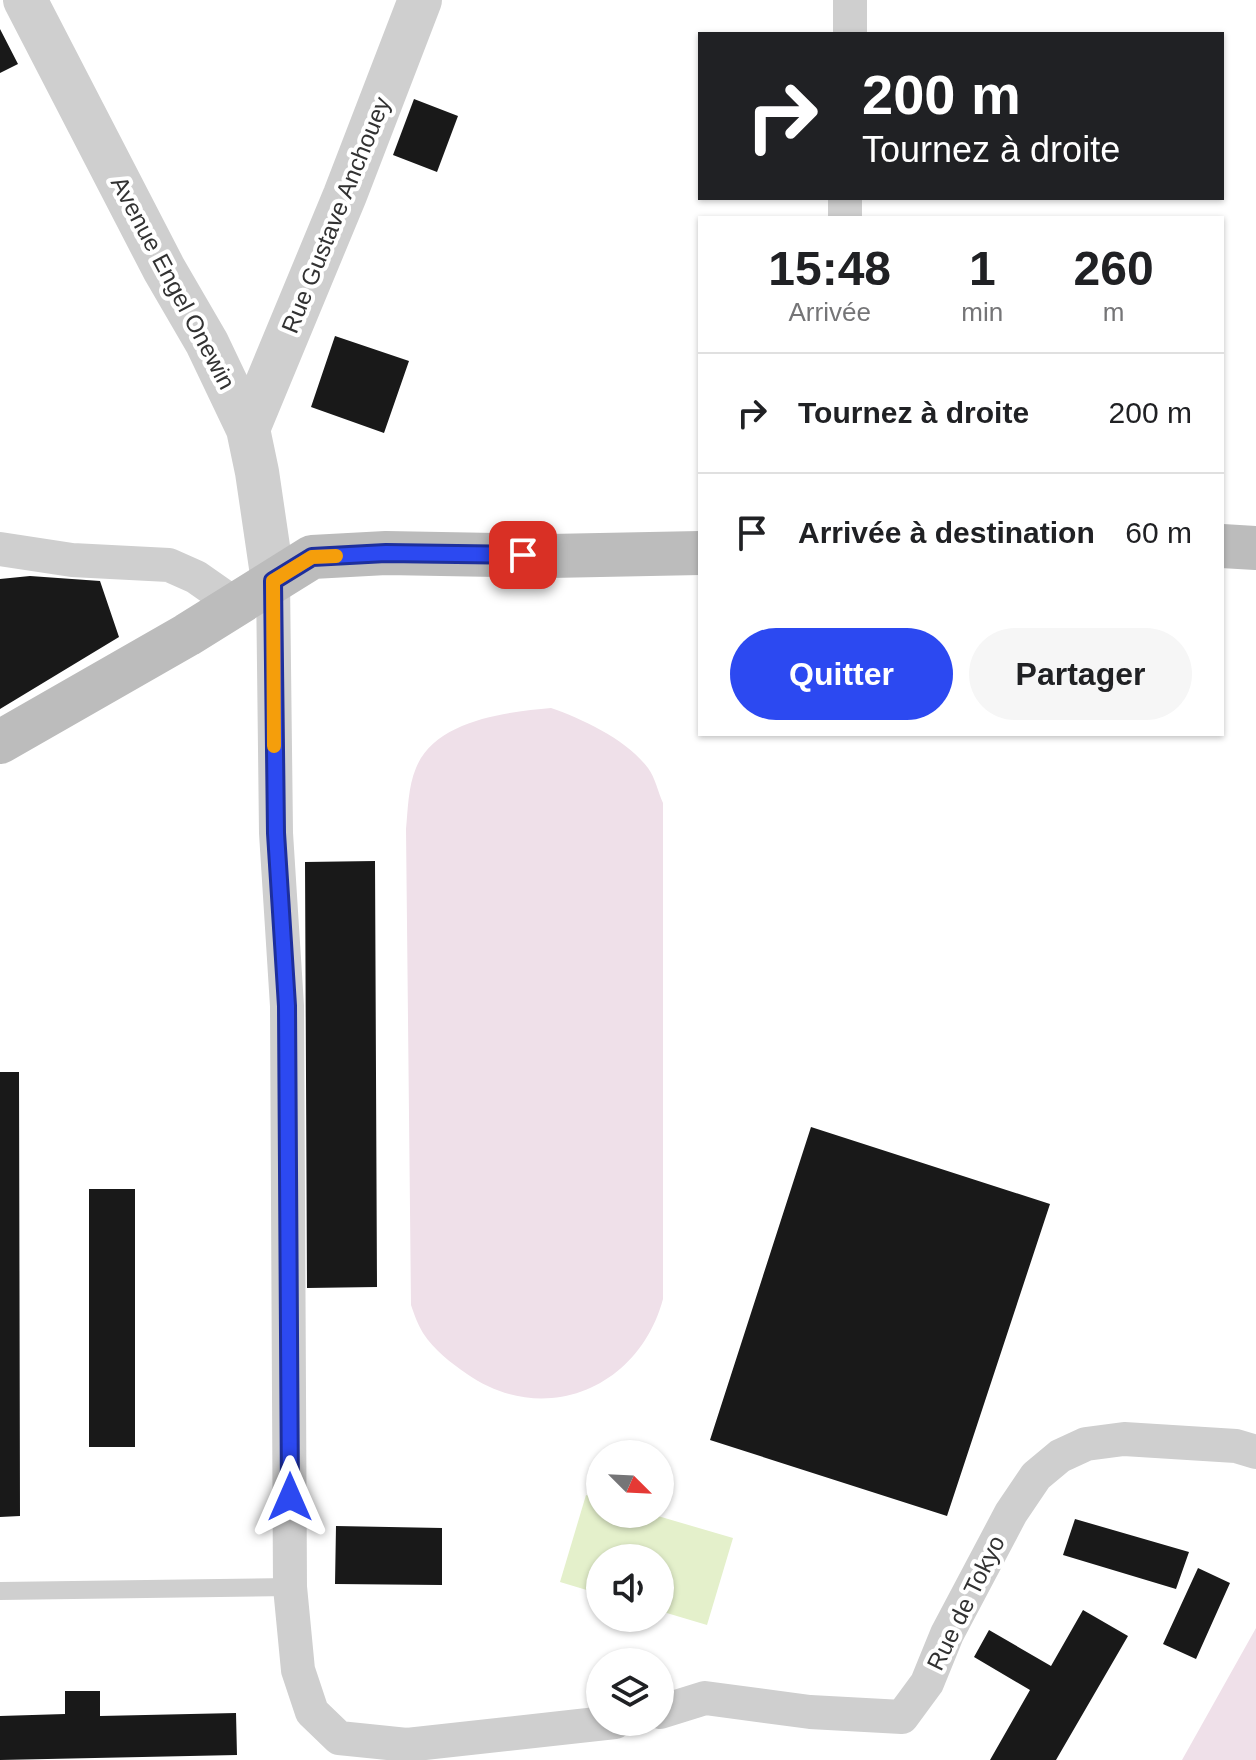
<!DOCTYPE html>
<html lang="fr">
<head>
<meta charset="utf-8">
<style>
	body { margin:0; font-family:Helvetica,sans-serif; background:#f6f6f6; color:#202124; height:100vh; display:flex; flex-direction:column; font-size:30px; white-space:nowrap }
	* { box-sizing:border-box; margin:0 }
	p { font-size:26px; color:#757577 }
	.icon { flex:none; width:44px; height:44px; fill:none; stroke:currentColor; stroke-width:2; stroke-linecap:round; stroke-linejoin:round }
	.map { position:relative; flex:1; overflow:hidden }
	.panel { position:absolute; left:698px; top:216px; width:526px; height:520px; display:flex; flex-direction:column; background:#fff; border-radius:0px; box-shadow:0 2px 6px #0004 }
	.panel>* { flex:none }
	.banner { position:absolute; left:698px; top:32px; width:526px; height:168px; border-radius:0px; box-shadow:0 2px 6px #0004; background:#202124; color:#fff; overflow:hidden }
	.needle { width:52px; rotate:114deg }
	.buttons { position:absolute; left:586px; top:1440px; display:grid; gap:16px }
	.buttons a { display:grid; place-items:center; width:88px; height:88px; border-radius:50%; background:#fff; box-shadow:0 2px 6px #0004; font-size:40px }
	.pin { position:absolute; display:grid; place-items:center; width:68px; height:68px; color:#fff; margin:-34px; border-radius:16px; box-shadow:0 4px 12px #0006 }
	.me { position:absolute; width:88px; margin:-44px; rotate:0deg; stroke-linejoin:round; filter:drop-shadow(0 0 6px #0008) }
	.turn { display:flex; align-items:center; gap:28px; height:168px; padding:0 32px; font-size:36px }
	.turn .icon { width:104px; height:104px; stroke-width:2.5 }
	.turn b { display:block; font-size:56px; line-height:68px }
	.eta { display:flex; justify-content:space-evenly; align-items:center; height:136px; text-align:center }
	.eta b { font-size:48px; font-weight:600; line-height:56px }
	.button { display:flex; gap:16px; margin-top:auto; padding:16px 32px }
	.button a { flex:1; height:92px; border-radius:48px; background:#2c49f1; color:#fff; font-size:32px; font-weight:600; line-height:92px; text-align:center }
	.button a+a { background:#f6f6f6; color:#202124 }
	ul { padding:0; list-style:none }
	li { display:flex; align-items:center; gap:24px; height:120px; padding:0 32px; border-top:2px solid #e0e0e0 }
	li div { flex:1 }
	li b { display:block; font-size:30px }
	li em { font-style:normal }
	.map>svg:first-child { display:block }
</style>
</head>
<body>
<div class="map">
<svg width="1256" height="1760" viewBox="0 0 1256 1760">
	<rect width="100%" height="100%" fill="#fff"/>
	<!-- green -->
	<path fill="#efe0e9" d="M551,708C583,719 627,740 648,768C655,777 658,792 663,803V1299C639,1388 545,1428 467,1374C451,1363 434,1350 423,1333C418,1325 414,1314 411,1305L406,829C408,809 408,787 416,768C435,720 507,712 551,708Z
		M1256,1628V1760H1182Z"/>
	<!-- water -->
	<path fill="#e4f0cb" d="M586,1495L600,1499V1514H651L733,1538L707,1625L660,1611V1558H600V1594L560,1582Z"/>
	<!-- building -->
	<path fill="#191919" d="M0,29L18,64L0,73Z
		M414,99L458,116L437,172L393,155Z
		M335,336L409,361L384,433L311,407Z
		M30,576L100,581L119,637L0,709V579Z
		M375,861L377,1287L307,1288L305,862Z
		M0,1072H19L20,1516L0,1517Z
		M811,1127L1050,1204L947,1516L710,1440Z
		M89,1189H135V1447H89Z
		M1075,1519L1189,1552L1176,1589L1063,1555Z
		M336,1526L442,1528V1585L335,1584Z
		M1198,1568L1230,1583L1196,1659L1163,1644Z
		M1083,1610L1128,1636L1056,1760H990L1030,1690L974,1657L989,1630L1051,1666Z
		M65,1691H100V1716L236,1713L237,1755L0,1760V1716L65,1714Z"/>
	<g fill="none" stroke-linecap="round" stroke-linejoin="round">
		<!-- service -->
		<path stroke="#cfcfcf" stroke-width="18" d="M0,1591L290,1587"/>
		<!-- minor -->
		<path stroke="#cfcfcf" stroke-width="34" d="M850,34V0
			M845,218V198
			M0,549L72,560L169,565L196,577L236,605
			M273,581L276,833L287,1006L290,1587L298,1670L312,1712L339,1738L407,1745L615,1722
			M660,1712L705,1698L810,1712L902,1717L927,1683L947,1634L1011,1513L1036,1476L1060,1456L1086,1444L1124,1439L1236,1446L1256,1452"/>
		<!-- tertiary -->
		<path stroke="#cfcfcf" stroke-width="44" d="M25,0L164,269L207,343L248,429L257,472L273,581
			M248,429L345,195L420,0"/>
		<!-- secondary -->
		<path stroke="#bcbcbc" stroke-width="44" d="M1222,546L1256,548
			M0,742L187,635L312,557L386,553L550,556L700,553"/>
	</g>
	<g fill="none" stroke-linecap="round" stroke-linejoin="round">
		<defs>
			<path id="route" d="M290,1497L287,1006L276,833L273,581L312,557L386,553L523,555"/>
		</defs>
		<!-- route casing -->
		<use href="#route" stroke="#1d2f9d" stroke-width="20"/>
		<!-- route -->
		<use href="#route" stroke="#2c49f1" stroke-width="14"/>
		<!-- slow -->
		<path stroke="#f59e0b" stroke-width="14" d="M274,746L273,581L312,557L336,556"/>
	</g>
	<g text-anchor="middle" stroke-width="8" stroke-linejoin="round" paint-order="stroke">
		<!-- street labels -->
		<g font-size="24" fill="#323232" stroke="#fff">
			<text transform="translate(336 215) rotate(-68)" y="8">Rue Gustave Anchouey</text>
			<text transform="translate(173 283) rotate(62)" y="8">Avenue Engel Onewin</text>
			<text transform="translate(966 1603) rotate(-64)" y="8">Rue de Tokyo</text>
		</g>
	</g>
</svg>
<div class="buttons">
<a><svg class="needle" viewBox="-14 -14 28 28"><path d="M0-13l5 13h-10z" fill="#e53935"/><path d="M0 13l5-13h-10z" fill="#757577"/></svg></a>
<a><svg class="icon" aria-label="sound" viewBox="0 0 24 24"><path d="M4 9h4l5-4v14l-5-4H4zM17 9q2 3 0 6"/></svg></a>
<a><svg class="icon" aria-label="layers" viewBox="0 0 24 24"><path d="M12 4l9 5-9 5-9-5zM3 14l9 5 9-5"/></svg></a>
</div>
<div class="pin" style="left:523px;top:555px;background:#d93025"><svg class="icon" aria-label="arrive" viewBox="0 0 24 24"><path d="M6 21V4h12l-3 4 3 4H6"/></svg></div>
<svg class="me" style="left:290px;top:1497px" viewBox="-20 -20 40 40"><path d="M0-17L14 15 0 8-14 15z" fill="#2c49f1" stroke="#fff" stroke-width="4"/></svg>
<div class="banner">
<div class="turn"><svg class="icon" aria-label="right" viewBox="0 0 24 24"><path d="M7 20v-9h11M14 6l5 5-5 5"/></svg><div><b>200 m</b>Tournez à droite</div></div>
</div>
<section class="panel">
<div class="eta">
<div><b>15:48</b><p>Arrivée</p></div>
<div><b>1</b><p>min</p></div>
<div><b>260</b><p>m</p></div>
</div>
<ul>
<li><svg class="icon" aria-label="right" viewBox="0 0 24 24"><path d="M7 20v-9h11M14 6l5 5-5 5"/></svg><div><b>Tournez à droite</b></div><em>200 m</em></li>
<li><svg class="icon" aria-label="arrive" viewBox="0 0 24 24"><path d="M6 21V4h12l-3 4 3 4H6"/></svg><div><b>Arrivée à destination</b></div><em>60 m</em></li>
</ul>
<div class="button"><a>Quitter</a><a>Partager</a></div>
</section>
</div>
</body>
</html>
